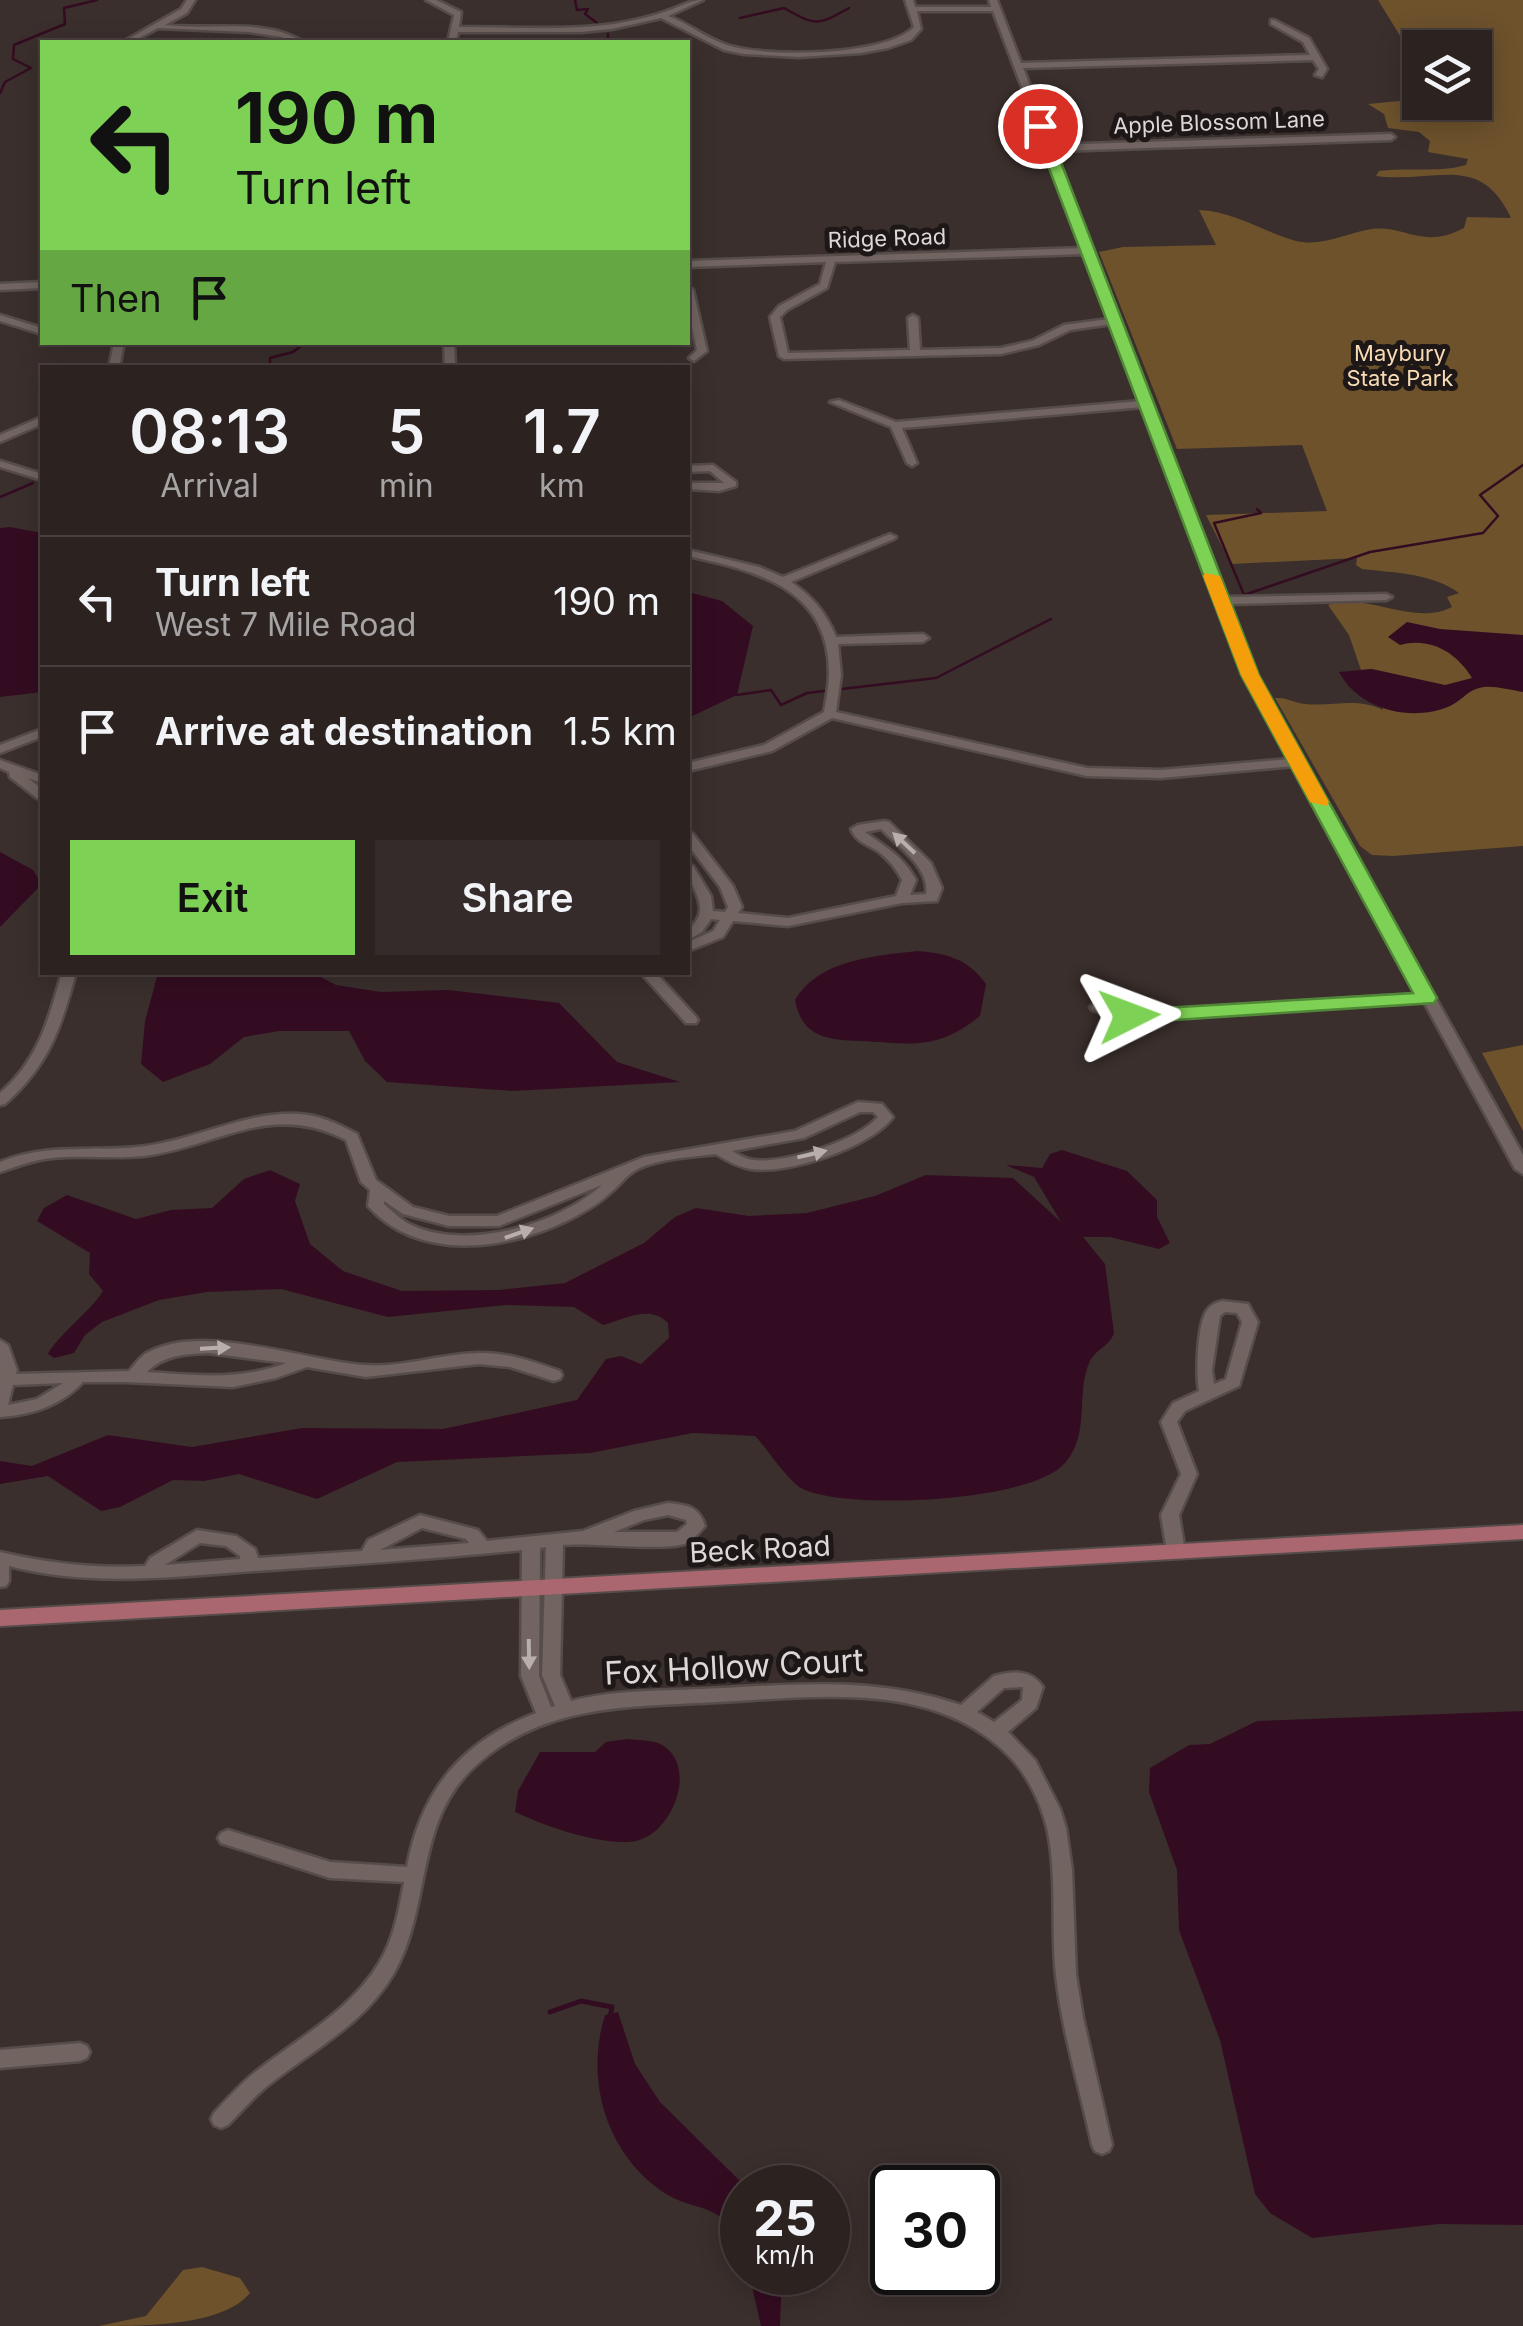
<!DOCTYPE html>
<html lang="en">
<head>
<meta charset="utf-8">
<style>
	body { margin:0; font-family:Inter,sans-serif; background:#342b2a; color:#f1f3f6; height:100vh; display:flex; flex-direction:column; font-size:38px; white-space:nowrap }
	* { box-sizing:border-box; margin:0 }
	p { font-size:32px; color:#a6a4a5 }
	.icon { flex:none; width:55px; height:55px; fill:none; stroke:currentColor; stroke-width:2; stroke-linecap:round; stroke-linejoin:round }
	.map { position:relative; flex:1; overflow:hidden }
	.panel { position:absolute; left:40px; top:365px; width:650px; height:610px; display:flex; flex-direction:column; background:#2c2321; border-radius:0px; box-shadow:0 5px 25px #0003,0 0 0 2px #48403f }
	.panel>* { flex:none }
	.hud { position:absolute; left:40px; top:40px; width:650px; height:305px; border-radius:0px; box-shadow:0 5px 25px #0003,0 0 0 2px #48403f; background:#7dd154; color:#111; overflow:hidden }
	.fabs { position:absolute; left:1402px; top:30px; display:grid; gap:20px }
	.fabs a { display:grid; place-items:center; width:90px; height:90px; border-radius:0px; background:#2c2321; box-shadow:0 5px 25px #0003,0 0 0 2px #48403f; font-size:50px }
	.speed { position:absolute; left:720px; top:2165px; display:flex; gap:20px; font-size:50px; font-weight:700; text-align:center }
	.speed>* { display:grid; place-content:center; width:130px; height:130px; border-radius:50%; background:#2c2321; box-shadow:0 5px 25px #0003,0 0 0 2px #48403f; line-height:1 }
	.speed small { font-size:25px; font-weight:400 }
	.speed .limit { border:5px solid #111; border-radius:15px; background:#fff; color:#111 }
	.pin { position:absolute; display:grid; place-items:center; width:85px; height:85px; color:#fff; margin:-42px; border:5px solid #fff; border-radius:50%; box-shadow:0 2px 10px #0007 }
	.me { position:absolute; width:110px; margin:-55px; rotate:87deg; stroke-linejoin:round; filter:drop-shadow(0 0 8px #0008) }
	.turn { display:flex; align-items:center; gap:35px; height:210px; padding:0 30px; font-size:45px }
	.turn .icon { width:130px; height:130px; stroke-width:2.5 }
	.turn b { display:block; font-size:70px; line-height:85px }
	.then { display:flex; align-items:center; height:95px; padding:0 30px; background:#0003; gap:20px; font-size:38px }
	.eta { display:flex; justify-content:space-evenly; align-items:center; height:170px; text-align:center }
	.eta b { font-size:60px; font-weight:600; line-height:70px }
	.cta { display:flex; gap:20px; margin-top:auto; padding:20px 30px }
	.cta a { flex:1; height:115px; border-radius:0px; background:#7dd154; color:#111; font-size:40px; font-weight:600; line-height:115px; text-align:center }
	.cta a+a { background:#342b2a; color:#f1f3f6 }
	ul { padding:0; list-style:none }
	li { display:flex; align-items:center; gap:30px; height:130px; padding:0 30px; border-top:2px solid #48403f }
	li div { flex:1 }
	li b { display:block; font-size:38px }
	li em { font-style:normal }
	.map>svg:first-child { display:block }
</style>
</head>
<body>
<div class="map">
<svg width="1523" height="2326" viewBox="0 0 1523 2326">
	<rect width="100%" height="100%" fill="#3a2f2c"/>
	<!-- green -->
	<path fill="#6d522c" d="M1378,0H1523V846L1393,856L1372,855L1360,846L1275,698C1287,697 1294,703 1305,704C1334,707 1356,697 1383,710L1372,669L1361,670L1349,635L1328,605C1370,592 1413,627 1452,607L1447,597L1459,593C1432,573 1395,573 1362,569L1356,565L1357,558L1231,564L1206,515L1327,511L1302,445L1177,449L1099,252L1123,247L1216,245L1199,210C1234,211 1263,232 1296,241C1324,247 1345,233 1372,229C1405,225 1423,250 1464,228L1467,217L1511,218C1480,151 1434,184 1376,176L1379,171C1408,167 1438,173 1466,165L1468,159L1428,152L1430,141L1419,132L1388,128L1384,114L1368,104L1420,99V102H1475V48H1420V68Z
		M1523,1045V1131L1482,1053Z
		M202,2267L240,2278L250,2293C223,2326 145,2326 99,2326L146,2316L183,2270Z"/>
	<!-- water -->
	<path fill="#340c21" d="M10,527L42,533V692L0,697V528Z
		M688,592L722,601L753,626L737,695L688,718Z
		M1407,622L1440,629L1523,635V692C1510,690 1496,686 1484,687C1468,689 1463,700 1450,706C1411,723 1358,709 1339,672L1372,669L1445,685L1472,678C1456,652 1430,637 1400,645L1388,637Z
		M0,852L33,870L42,884L0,927Z
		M917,951C947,953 968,959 986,984L980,1016C935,1052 911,1043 860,1041C826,1040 802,1037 795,1000C819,959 876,956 917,951Z
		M311,972L336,985L381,992L448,990L559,1003L617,1062L680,1082L512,1091L387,1082L365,1061L349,1031H279L244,1037L210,1064L163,1082L141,1064L145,1021L158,973Z
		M1062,1150L1127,1171L1157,1200V1217L1170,1243L1159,1249L1110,1237H1083L1105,1264L1114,1333C1110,1346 1096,1349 1090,1361C1075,1393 1091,1434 1065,1463C1032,1502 852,1510 805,1490C789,1484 768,1449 755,1436L693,1433L590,1453L397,1462L317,1499L239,1474L204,1481L173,1480L120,1507L101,1511L48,1476L0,1484V1461L32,1466L108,1435L192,1447L302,1428L443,1429L577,1400L606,1359L621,1356L641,1364L669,1338L668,1323C650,1304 625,1319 603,1325L574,1307L506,1305L388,1317L281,1289L207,1292L159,1300L102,1322L85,1335L74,1353L54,1358L48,1354C57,1336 90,1312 103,1291L89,1274L90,1253L37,1221L44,1208L67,1195L136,1219L171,1210L212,1208L244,1179L270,1170L300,1184L295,1201L310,1244L343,1271L402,1291L499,1290L565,1283L644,1243L675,1217L696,1208L749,1216L807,1213L875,1196L926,1175L1013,1178L1061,1222L1034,1177L1006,1165L1042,1168L1050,1154Z
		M1523,1711V2225L1439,2224L1312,2238L1270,2213L1255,2194L1220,2040L1179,1930L1177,1870L1149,1792L1150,1768L1189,1745L1210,1744L1257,1721Z
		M627,1739C636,1740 649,1740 658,1743C701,1762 673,1834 636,1841C603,1847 545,1826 515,1812L518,1791L540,1752H595L606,1742Z
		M618,2012L635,2064L660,2102L746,2187L742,2254C724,2196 696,2216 660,2190C605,2150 585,2079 605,2015Z
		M749,2273H782L780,2326H761Z"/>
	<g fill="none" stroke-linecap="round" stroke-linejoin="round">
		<!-- stream-far1 -->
		<path stroke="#340c21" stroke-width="2.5" d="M575,0L577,10L588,9L585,14L597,23
			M740,18L784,8C816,26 817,26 849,8
			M608,34V42
			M613,42L645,41
			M0,93L5,82L31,68L13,59L14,45L65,24L64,8L97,0
			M270,368V358L293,352L306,342
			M0,497L33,483
			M1244,595L1214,523L1261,513L1257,509
			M1231,606L1244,595L1370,552L1483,533L1498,516L1480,495L1523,465
			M737,695L771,690L781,705L807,693L936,678L1051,619"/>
		<!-- stream -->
		<path stroke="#340c21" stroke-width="5" d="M550,2012L581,2001L612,2007L610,2018"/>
		<defs>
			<path id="minor" d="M187,0H195L187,13L165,25C211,31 263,17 304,42H294L281,37L249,32L158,28L132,42H123L181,9Z
				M426,0H436L461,12L459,27C511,27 563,31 614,24C632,21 650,17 667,11C680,7 689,0 703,0L668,16C688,23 704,37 724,44C762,58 885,57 914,27L905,0H913L915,7H991L989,0H997L1021,63L1310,55L1303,42L1271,24V20H1274L1309,38L1327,69L1322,77L1315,75L1319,69L1313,60L1023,68L1053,145L1391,134L1395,137L1391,140L1055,151L1226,597L1386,594L1392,597L1386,600L1229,604L1256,675L1523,1155V1174L1515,1169L1424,1002L1129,1020L1092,1010L1090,1007L1097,1003L1129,1012L1419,994L1294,766L1161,778L1087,776L832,718L772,751L688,771V763L764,745L824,712C826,700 829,686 829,673C829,588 757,571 688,556V550L759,567L783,577L890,534L896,537L894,539L791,582C813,597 826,613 836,637L923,634L929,638L923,642L838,644L841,675L836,712L1087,768L1161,770L1290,759L1244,675L1143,407L902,428L917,463L912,466L907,463L891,427L830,402L839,400L896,422L1141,401L1112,324L1070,330L1039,345L1001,354L784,359L779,356L770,317L779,306L820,284L826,262L688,267V261L1083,248L993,11H917L921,29L911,40L888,48L861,53L799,57L744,54L724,50L661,18L612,29L581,32H458L456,42H448L454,15ZM1085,254L1109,319L1064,325L1032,341L1001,348L920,350L918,318L913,315L908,318L910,350L788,353L780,317L787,310L827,288L835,262Z
				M42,282V288L0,290V284Z
				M688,287L693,290L707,351L694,361L689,358L697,350L688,309Z
				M0,315L42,328V334L0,321Z
				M114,342H124L119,368H109Z
				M444,342H454L455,368H445Z
				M42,417V424L0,442V435Z
				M0,461L42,474V480L0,467Z
				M713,465L736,482V486L719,491L688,489V483H724L710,471L688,472V466Z
				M42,729V737L0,753V745Z
				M0,760L42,775V783L28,778L42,789V799L37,798L10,777L9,772L0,768Z
				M884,821L889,822L931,863L942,888L937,901L902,903L788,926L733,921L723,937L688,951V942L713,931L720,920L711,919L702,932L688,940V930C715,907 688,891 688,865L693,866L711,896L713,911L725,912L728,907L720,887L688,845V833L693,834L733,886L742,907L738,913L788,918L896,896L902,880C896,868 889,860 879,852C867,844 856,842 851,829L858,825ZM881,829C898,846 930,868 926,894L910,895L916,880C903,856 885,847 865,832Z
				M62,972H76C61,1028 49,1065 5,1104L0,1105V1093C38,1061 49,1019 62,972Z
				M640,972H655L696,1017L698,1020L696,1023H686Z
				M858,1102L882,1104L893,1117C872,1147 787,1175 751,1169C738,1167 727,1161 716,1154C693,1157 651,1159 633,1172C625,1177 618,1187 610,1193C601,1202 589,1209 578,1215C516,1249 421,1265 368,1206L370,1190L361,1182L346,1140C270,1101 219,1146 144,1156C114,1159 83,1155 52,1158C33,1160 18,1166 0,1172V1162C48,1142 97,1153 146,1146C198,1139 246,1111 299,1114C320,1115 338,1124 357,1134L376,1180L413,1207L449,1216H497L644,1157L795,1131ZM860,1112H873L878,1117C857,1141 785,1164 753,1160C745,1159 739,1155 732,1151L804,1138ZM602,1185C557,1225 466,1252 409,1224C400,1219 392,1211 384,1204V1201L403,1214L449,1226H499Z
				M1222,1301L1248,1304L1258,1322L1239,1386L1185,1411L1177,1422L1197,1474L1179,1515L1185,1552L1182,1556H1170L1167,1552L1161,1515L1181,1474L1161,1422L1173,1403L1199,1391C1196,1375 1197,1321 1208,1309C1212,1304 1216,1303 1222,1301ZM1225,1312L1237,1313L1242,1322L1226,1379L1214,1384L1212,1370L1220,1316Z
				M0,1340L8,1345L17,1370L16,1374L129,1371C134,1366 139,1358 145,1354C200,1321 304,1361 364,1365C402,1368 440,1354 478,1353C507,1352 533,1362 560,1371L562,1375L560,1379L554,1381L510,1367L479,1364L366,1377L307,1367L276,1378L233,1387L126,1382H83C61,1406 31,1415 0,1417ZM208,1353L286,1363C239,1381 196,1375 147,1372C164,1355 185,1354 208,1353ZM63,1383L37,1399L8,1405L13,1385Z
				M668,1503C687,1505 699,1506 705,1526C700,1532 694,1539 687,1543C666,1552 592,1542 563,1545L560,1675L571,1701C612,1690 658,1691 701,1689C794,1685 871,1675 961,1705L994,1676C1013,1671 1031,1669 1043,1687L1036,1708L1008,1732L1035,1760L1060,1809L1066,1828L1072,1870L1076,1975L1083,2018L1112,2145L1109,2151L1102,2154L1095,2151L1092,2145C1080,2088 1062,2032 1056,1975C1051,1927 1057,1879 1048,1832C1042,1805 1029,1778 1011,1758C936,1679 818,1697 718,1702C629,1707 539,1703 470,1771C415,1826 431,1908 394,1973C366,2022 315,2049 271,2083C255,2095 242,2111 228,2125L221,2128L214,2125L211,2119L214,2113C228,2098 242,2082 258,2070C300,2037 351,2010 379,1963C394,1939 399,1910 404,1882L330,1878L221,1843L218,1838L221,1833L228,1830L330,1862L407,1867C421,1790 462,1741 536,1713L521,1676L522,1550C433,1559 344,1565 254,1571C172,1577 89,1587 9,1566V1581L6,1586L0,1587V1552C47,1563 97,1569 145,1566L150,1558L197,1530L236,1536L255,1549L258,1558L362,1551L368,1540L420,1515L478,1530L487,1541L583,1531L634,1511ZM668,1515L686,1520L687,1524L677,1532H614L644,1520ZM422,1528L466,1539L469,1543L380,1550ZM200,1543L226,1546L240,1556V1559L165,1565ZM546,1547L542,1675L555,1706L551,1707L539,1676L540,1548ZM1023,1687L1022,1700L994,1722L977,1712L1004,1688Z
				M80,2043L87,2046L90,2052L87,2058L80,2061L0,2068V2050Z"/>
			<path id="major" d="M1523,1525V1539L0,1626V1610Z"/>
		</defs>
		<!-- minor casing -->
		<use href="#minor" stroke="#564d4b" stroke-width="5"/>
		<!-- major casing -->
		<use href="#major" stroke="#564d4b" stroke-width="4"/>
		<!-- minor -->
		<use href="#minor" fill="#716461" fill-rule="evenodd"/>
		<!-- major -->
		<use href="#major" fill="#ab676f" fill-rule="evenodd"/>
	</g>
	<!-- one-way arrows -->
	<defs><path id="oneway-solid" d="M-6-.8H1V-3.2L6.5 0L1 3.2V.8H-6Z" transform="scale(2.5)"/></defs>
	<g fill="#b8afac">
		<use href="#oneway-solid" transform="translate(904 843) rotate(-137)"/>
		<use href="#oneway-solid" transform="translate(812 1154) rotate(-13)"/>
		<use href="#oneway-solid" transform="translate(519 1233) rotate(-19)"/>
		<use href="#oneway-solid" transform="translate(215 1348) rotate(-3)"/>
		<use href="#oneway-solid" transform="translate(529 1654) rotate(89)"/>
	</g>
	<!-- route -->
	<path fill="#7dd154" stroke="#518837" stroke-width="2.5" d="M1040,121L1047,126L1259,675L1437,998L1434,1003L1129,1023L1118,1016L1129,1010L1413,993L1241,675L1033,126Z"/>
	<!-- slow -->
	<path fill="#f59e0b" d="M1205,573L1220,576L1259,675L1329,802L1326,806L1310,802L1241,675L1203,576Z"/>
	<g text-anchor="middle" stroke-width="10" stroke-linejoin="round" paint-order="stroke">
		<!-- far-street labels -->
		<g font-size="22" fill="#ded7d5" stroke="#1d1817">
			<text transform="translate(1219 122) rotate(-2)" y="8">Apple Blossom Lane</text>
			<text transform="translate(887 238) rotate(-2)" y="8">Ridge Road</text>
		</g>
		<!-- far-park labels -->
		<g font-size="22" fill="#f8dbb5" stroke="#1d1817">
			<text x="1400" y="361">Maybury<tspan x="1400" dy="25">State Park</tspan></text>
		</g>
		<!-- street labels -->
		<g font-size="28" fill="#ded7d5" stroke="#1d1817">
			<text transform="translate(760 1549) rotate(-3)" y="10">Beck Road</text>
		</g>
		<!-- near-street labels -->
		<g font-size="32" fill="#ded7d5" stroke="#1d1817">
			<text transform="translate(734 1667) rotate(-3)" y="11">Fox Hollow Court</text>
		</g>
	</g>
</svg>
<div class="fabs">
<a><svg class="icon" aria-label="layers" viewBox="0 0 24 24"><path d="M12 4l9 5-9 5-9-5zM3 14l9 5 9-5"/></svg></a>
</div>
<div class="speed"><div>25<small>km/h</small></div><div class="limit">30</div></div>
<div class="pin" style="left:1040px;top:126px;background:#d93025"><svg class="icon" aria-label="arrive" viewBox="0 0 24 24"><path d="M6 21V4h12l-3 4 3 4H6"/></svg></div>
<svg class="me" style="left:1129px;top:1016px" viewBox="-20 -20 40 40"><path d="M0-17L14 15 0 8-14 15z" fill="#7dd154" stroke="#fff" stroke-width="4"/></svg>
<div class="hud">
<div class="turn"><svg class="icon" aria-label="left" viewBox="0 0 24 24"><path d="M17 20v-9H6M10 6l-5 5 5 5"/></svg><div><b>190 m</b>Turn left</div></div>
<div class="then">Then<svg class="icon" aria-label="arrive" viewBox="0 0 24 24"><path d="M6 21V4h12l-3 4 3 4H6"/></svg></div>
</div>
<section class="panel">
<div class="eta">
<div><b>08:13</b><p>Arrival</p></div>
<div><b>5</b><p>min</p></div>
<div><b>1.7</b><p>km</p></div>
</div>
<ul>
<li><svg class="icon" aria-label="left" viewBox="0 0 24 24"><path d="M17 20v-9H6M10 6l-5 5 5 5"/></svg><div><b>Turn left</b><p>West 7 Mile Road</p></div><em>190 m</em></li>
<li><svg class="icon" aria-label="arrive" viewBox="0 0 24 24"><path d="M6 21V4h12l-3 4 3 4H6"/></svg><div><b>Arrive at destination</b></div><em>1.5 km</em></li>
</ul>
<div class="cta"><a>Exit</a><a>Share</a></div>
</section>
</div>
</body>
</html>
